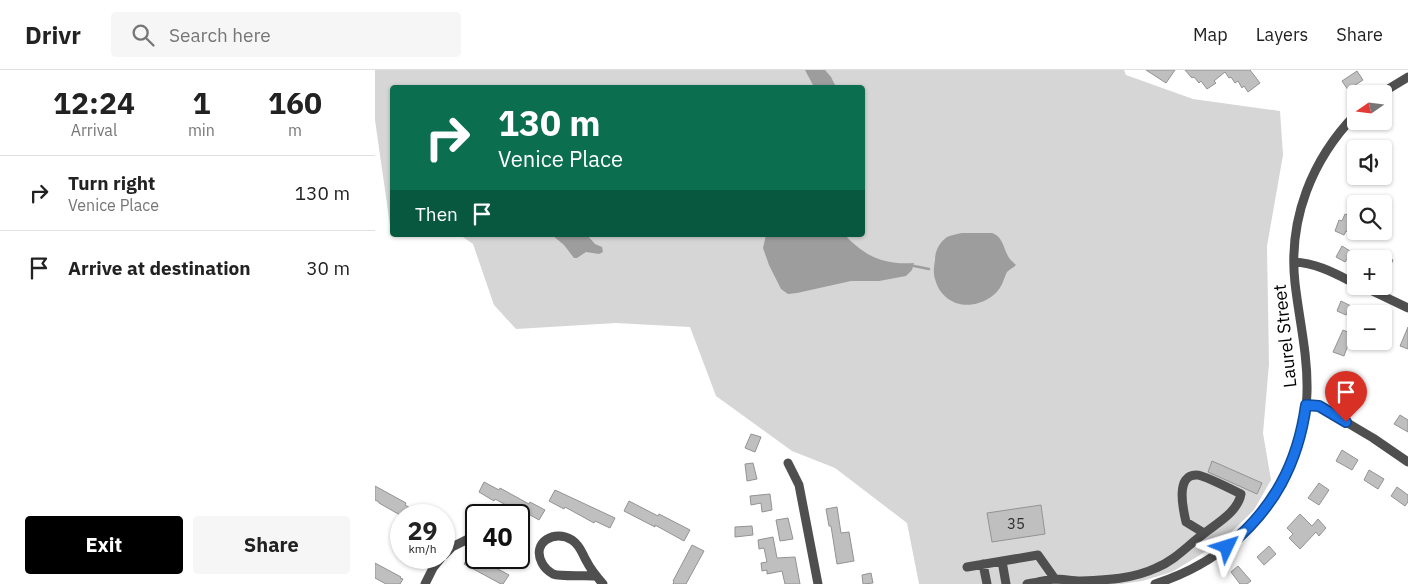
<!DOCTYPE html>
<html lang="en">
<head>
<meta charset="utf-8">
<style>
	body { margin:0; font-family:"IBM Plex Sans",sans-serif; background:#f6f6f6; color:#222; height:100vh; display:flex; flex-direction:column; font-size:19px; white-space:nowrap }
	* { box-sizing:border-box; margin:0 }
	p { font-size:16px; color:#767676 }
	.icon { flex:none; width:28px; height:28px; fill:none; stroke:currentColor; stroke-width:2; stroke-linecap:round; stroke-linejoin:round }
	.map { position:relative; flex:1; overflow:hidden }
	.details { display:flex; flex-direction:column; background:#fff; width:375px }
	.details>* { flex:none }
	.top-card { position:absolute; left:15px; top:15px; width:475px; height:152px; border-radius:5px; box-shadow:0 1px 4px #0004; background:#0b6e4f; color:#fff; overflow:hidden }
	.needle { width:32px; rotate:256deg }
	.fabs { position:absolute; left:972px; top:15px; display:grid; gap:10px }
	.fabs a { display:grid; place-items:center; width:45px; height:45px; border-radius:5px; background:#fff; box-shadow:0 1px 4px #0004; font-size:25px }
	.speed { position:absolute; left:15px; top:434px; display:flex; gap:10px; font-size:25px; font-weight:700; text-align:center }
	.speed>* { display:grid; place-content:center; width:65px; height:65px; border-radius:50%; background:#fff; box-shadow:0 1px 4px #0004; line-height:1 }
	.speed small { font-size:12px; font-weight:400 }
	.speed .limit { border:2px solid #111; border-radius:8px; background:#fff; color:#111 }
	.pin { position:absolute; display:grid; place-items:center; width:42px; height:42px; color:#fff; margin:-51px -21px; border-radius:50% 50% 50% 0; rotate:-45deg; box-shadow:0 0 5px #0007 }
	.pin .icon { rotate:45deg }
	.me { position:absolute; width:55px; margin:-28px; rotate:49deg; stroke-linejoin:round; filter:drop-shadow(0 0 4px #0008) }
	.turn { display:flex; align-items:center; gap:18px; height:105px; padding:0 25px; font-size:22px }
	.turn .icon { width:65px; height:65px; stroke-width:2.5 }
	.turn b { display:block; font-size:35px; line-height:42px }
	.then { display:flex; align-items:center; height:48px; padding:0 25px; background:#0003; gap:10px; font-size:19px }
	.eta { display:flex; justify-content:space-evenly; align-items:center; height:85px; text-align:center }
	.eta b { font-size:30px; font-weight:700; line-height:35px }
	.primary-button { display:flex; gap:10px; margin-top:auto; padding:10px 25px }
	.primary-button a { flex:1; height:58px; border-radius:5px; background:#000; color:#fff; font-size:20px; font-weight:700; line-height:58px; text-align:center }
	.primary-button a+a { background:#f6f6f6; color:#222 }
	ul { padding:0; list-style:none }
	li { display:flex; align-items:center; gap:15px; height:75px; padding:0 25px; border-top:1px solid #e0e0e0 }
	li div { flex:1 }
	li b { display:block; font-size:19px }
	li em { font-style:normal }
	header { display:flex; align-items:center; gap:30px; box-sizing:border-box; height:70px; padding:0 25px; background:#fff; border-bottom:1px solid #e0e0e0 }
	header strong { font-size:24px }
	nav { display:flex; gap:28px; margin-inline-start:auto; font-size:18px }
	.search { width:350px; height:45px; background:#f6f6f6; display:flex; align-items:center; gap:12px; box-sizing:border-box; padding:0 18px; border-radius:5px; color:#767676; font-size:19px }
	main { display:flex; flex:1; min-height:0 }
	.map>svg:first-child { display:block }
</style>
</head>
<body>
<header>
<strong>Drivr</strong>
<div class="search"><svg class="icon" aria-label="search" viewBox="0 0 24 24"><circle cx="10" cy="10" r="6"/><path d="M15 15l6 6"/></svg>Search here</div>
<nav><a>Map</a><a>Layers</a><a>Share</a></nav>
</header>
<main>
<section class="details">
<div class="eta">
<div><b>12:24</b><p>Arrival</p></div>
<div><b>1</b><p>min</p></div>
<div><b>160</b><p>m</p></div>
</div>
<ul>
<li><svg class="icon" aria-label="right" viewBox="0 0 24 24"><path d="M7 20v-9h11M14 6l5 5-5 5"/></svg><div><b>Turn right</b><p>Venice Place</p></div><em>130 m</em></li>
<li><svg class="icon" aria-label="arrive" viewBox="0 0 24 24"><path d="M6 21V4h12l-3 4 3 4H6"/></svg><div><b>Arrive at destination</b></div><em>30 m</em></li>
</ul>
<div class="primary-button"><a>Exit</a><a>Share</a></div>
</section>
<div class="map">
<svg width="1033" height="514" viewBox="0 0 1033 514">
	<rect width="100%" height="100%" fill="#fff"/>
	<!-- green -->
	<path fill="#d6d6d6" d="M0,0H749L751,5L818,29L905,41L908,85L892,176L894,294L888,363L896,410L879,440L846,472L797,502L767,511L746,514H544L532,453L460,398L417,381L341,326L315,257L241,253L141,259L119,235L98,174L85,165H488V18H18V162H16L0,50Z"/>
	<!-- water -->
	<path fill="#9d9d9d" d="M430,0H450L456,7L461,17H439Z
		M587,163H617C628,167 628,177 633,186C634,189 638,192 641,195C638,198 635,199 632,202C630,206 631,205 629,209C627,216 622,223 616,227C594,242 567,235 560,209C558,203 559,196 560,190C560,181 564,173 572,167C576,165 582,164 587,163Z
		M177,165H212L220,174L227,177L228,182L224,184L211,182L202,188H199L189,175Z
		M391,165H470C490,187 510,195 539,193L537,200L531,206L504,211H476L422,223L413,224L406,219L394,195L388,178Z"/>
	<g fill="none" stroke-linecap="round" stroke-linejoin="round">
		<!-- stream -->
		<path stroke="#9d9d9d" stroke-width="2.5" d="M539,196L554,199"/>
	</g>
	<!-- building -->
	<path fill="#bfbfbf" stroke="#939393" d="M771,0H800L791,13Z
		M810,0H875L885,13L873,22L869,16L867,18L863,11L860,13L856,7L854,8L850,2L839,11L841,13L832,19L826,11L824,13L819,7L817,8Z
		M982,1L988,10L973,20L967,11Z
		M970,144L978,147L975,155L977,156L974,163L971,161L969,165L960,161L964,150L967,151Z
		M967,176L980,184L976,191L972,189L970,192L961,187Z
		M1009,186L1018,190L1009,210Z
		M966,231L976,236L971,245L962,241Z
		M1033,257V279L1025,276Z
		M968,260L977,264L969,286L958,282Z
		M964,307L975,311L968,329L957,325Z
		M1025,345L1033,350V362L1019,354Z
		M376,364L386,367L380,382L370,378Z
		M967,380L983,390L977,400L961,391Z
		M837,391L887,413L882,424L833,402Z
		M378,393L382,409L372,411L370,394Z
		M994,400L1009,409L1003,419L989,410Z
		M109,412L124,420L125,418L154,434L155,432L170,440L164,450L150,442L149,445L120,429L119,431L104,422Z
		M944,413L954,420L944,435L933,428Z
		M0,416L31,433L30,435L48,445H25L4,433V432L0,430Z
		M1022,417L1033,425V432L1030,436L1016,426Z
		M180,420L240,448L235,458L220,451L219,453L190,437L189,439L174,431Z
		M395,424L397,440L387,442L386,433L376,435L375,426Z
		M254,431L283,446L284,444L315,460L309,471L280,455V457L249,441Z
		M666,435L670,464L617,472L612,443Z
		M462,437L466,463L474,462L479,491L462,494L456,456H454L451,439Z
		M925,444L937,456L943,449L951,458L944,466L941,462L925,479L914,468L918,464L912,458Z
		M413,448L418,469L405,471L401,450Z
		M377,456L378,465L360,467V457Z
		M398,467L402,488L420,487L425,514H410L407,501L392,504V500L387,501L386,493L392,492L389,478L384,479L383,470Z
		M317,475L329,481L311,514H298L299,511H298Z
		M894,476L901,484L889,495L882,487Z
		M95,484L134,505L128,514H126L89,494Z
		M0,493L26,507L25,508L28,509L25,514H11L0,508Z
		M863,496L876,511L872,514H865L856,502Z
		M496,503L498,513L488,514L487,505Z"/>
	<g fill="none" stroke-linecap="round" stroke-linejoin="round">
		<!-- minor -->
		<path stroke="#4f4f4f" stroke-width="9" d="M1005,24L1033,7
			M919,192C942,193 961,204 981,214
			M987,216L1033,238
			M931,335L944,336L998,368L1033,392
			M413,393L424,415L443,514
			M69,485L77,477L101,465
			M627,491L631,514
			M608,494L612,514
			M592,497L663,485L680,509
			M220,506C210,505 186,507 178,504C173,501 169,497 167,493C156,472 180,459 197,470C206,476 207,484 212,492C216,500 222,507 228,514
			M50,514L58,498L66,488
			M652,514C661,513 670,510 679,509C688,509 697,511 706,511C731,510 758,509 781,498C801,490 814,474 831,462C844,452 863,441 866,424C858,420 828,405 822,405C800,404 808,439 811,452L829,463
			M780,514C849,492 904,441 924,371C928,355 932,339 932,322C933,285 924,249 920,213C913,149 937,89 981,44"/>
	</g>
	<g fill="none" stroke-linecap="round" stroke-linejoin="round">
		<defs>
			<path id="route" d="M852,477C899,439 923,393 931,335L944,336L971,352"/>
		</defs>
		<!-- route casing -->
		<use href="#route" stroke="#114b97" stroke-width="12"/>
		<!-- route -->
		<use href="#route" stroke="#1a73e8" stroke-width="9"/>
	</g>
	<g text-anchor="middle" stroke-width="4" stroke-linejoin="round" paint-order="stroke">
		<!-- number labels -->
		<g font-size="15" fill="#303030">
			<text x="641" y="459">35</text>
		</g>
		<!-- street labels -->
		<g font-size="18" fill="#000" stroke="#fff">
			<text transform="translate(910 266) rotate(-96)" y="6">Laurel Street</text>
		</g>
	</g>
</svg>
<div class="fabs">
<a><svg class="needle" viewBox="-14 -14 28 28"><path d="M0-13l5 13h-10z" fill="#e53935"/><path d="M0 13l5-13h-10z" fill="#767676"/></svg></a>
<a><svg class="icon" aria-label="sound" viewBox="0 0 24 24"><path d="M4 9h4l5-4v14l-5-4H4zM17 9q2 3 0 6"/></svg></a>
<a><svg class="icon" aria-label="search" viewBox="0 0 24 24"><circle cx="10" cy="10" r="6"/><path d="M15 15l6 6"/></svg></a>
<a>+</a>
<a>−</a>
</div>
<div class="speed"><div>29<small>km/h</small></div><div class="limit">40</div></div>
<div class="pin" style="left:971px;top:352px;background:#d93025"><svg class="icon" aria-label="arrive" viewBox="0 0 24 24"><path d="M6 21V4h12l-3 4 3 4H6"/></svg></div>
<svg class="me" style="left:852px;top:477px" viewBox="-20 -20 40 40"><path d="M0-17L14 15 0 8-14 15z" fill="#1a73e8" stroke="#fff" stroke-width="4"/></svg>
<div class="top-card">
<div class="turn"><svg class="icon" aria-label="right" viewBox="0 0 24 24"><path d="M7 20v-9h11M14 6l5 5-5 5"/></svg><div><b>130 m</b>Venice Place</div></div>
<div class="then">Then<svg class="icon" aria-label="arrive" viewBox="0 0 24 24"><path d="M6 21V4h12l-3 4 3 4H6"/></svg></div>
</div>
</div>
</main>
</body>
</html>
